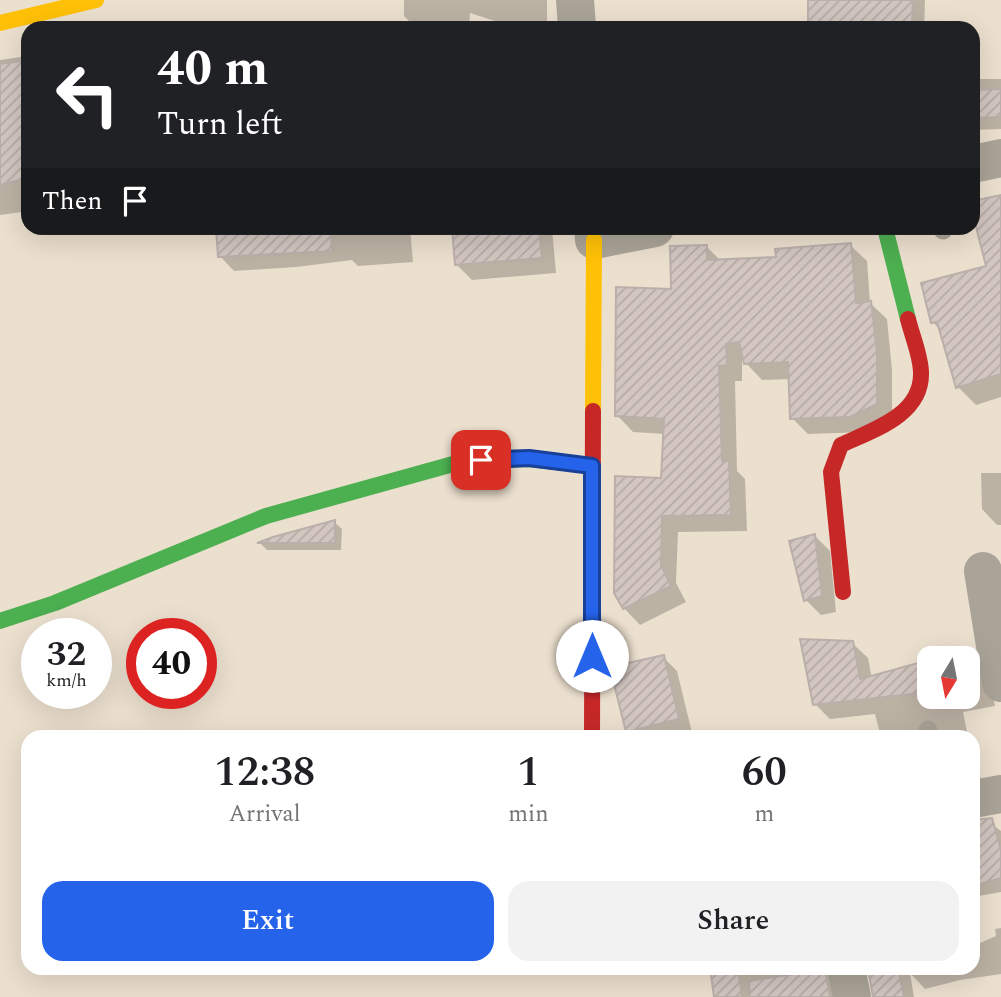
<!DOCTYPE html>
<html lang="en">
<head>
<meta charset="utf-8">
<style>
	body { margin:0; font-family:Spectral,serif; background:#f2f2f2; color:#202124; height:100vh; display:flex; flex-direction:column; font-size:26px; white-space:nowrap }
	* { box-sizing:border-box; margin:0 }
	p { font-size:23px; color:#757577 }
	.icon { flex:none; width:38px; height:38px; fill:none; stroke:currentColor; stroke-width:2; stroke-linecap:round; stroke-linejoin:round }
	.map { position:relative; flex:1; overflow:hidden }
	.side { position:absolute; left:21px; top:730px; width:959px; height:245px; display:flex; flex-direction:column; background:#fff; border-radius:21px; box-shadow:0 7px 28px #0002 }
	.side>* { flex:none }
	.guide { position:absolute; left:21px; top:21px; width:959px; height:214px; border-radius:21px; box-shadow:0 7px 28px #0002; background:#202124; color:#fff; overflow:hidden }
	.needle { width:46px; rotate:190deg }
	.tools { position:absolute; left:917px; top:646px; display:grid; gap:14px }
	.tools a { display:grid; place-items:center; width:63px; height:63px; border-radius:14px; background:#fff; box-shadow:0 7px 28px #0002; font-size:35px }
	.speed { position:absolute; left:21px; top:618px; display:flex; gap:14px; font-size:35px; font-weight:700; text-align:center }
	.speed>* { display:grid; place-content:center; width:91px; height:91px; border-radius:50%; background:#fff; box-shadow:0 7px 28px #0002; line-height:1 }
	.speed small { font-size:18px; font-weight:400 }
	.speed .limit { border:10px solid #d22; background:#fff; color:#111 }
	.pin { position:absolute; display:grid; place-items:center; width:60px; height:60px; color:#fff; margin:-30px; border-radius:14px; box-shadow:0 4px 10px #0006 }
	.me { position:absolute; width:77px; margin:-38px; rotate:0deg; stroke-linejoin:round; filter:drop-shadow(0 0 5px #0008) }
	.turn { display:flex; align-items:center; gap:24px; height:147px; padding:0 21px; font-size:32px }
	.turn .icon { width:91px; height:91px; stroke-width:2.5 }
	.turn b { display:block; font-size:49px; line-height:60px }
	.then { display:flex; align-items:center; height:66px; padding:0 21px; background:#0003; gap:14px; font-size:26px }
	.eta { display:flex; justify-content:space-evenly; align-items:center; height:119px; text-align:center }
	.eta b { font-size:42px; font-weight:600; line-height:49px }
	.action { display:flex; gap:14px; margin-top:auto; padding:14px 21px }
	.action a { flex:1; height:80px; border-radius:21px; background:#2563eb; color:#fff; font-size:28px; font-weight:600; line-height:80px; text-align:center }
	.action a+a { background:#f2f2f2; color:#202124 }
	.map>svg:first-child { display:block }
</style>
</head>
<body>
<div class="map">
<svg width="1001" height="997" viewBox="0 0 1001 997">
	<defs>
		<pattern id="building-hatch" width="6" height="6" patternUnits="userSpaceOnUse" patternTransform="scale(1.75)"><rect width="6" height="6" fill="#d3c6c1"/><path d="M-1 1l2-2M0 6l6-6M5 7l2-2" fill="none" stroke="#b6aaa6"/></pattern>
	</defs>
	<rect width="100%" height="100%" fill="#ebdfce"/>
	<!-- shadow -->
	<path fill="#0003" d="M404,0H547V22L525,23L523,28H517L470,13L469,28H423L420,25L414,26L404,16Z
		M810,0H925L924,28H809Z
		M199,21L206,28H175Z
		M134,24L138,28H98Z
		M28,56V211L0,215V60Z
		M973,79H1001V129L973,130Z
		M1001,197V397L976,405L958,387L941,331L933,322L988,267L973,203Z
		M218,228H410L413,262L358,266L352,260L296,267L234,271L220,256Z
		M454,228H552L556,273L472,280L457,265Z
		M850,245L867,261L870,303L887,319L892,370V420L867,432L808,434L792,418L790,379L762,380L746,363L745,359H742V381H735L737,471L745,479L747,531L678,532L676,583L686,602L640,625L624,608L663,480L665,434L633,432L617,415L673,290L707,247L721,261L777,258Z
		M981,473H1001V525H997L982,509Z
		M334,522L342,529L341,550H267L261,544Z
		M815,536L830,551L836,612L821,615L806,600Z
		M852,643L868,658L875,695L922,664L929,661V696H968V658H941L973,649L986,663L995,706L963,712L968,737H943L941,730L934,737H881L875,714L830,719L815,704Z
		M663,657L677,671L693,737H629L616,684Z
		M993,825L1001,831V892L973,897V830Z
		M1001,928V974L960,980L925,989L910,973L914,997H875L869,968H907L911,973L910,968H973V946L996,936L995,929Z
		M712,968H844L840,997H714Z"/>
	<!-- building -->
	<path fill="url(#building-hatch)" stroke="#bbafaa" stroke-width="2" d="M808,0H913L912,28H808Z
		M28,60V178L0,185V64Z
		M1001,89V117L973,118V90Z
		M1001,195V374L956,388L937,322L931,323L921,283L986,266L973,215V201Z
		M216,228H331L332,251L218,257Z
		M452,228H539L542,258L455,265Z
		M851,243L856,303L871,301L877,353V404L850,417L790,419L788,362L744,364L739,342L726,344L727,365L719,366L722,461H729L731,515L662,516L661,565L671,586L623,609L614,593L615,476L661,478L664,419L615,416L616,287L671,289L670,246L707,245V260L776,257L775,249Z
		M335,520V543H257L273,537Z
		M815,534L822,596L804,601L789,541Z
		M800,639L853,641L860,679L929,660V692L813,705Z
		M964,650L967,658H935Z
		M664,655L679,719L626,732L614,684V666Z
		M968,660L977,687L968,688Z
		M992,818L1001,850V878L973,886V820Z
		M710,968H738L742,997H714Z
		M868,968H898L904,997H873Z
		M825,969L830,997H750L749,981Z"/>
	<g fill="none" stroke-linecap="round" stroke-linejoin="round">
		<!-- lane -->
		<path stroke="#aaa397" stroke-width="19" d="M943,228V230
			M928,730L929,737"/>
		<!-- street -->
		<path stroke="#aaa397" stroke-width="38" d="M575,0L577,28
			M973,164L1001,158
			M593,228L594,240L655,228
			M983,571L1001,683
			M973,799L1001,794
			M846,968L852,997"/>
		<!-- fast -->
		<path stroke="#4caf50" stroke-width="16" d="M885,228L908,319
			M0,621L55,603L266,516L464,461L528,459L592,466"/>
		<!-- slow -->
		<path stroke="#ffc107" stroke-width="16" d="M0,23L96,0
			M593,411L594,240"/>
		<!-- jam -->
		<path stroke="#c62828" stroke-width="16" d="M843,592L831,472L841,445C873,430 922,415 921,373C921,356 912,336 908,319
			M592,737L593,411"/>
	</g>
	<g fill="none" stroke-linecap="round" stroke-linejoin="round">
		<defs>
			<path id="route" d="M481,460L529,458L592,466V656"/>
		</defs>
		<!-- route casing -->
		<use href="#route" stroke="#184099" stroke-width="18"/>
		<!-- route -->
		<use href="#route" stroke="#2563eb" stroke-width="12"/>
	</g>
</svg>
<div class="tools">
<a><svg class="needle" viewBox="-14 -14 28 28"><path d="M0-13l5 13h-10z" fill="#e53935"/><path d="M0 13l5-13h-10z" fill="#757577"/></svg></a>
</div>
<div class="speed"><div>32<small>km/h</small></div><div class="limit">40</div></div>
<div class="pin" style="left:481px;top:460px;background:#d93025"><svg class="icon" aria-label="arrive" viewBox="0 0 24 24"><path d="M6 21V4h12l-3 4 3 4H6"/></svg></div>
<svg class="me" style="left:592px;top:656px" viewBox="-20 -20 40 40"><circle r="19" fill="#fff"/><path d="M0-13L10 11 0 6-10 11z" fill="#2563eb"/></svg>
<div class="guide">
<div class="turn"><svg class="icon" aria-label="left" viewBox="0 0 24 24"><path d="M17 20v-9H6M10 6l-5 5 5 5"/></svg><div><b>40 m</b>Turn left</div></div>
<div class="then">Then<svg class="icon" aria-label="arrive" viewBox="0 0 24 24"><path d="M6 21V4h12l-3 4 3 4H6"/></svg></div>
</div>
<section class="side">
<div class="eta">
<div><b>12:38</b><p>Arrival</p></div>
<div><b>1</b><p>min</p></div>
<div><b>60</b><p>m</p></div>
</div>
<div class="action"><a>Exit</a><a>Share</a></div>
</section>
</div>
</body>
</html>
